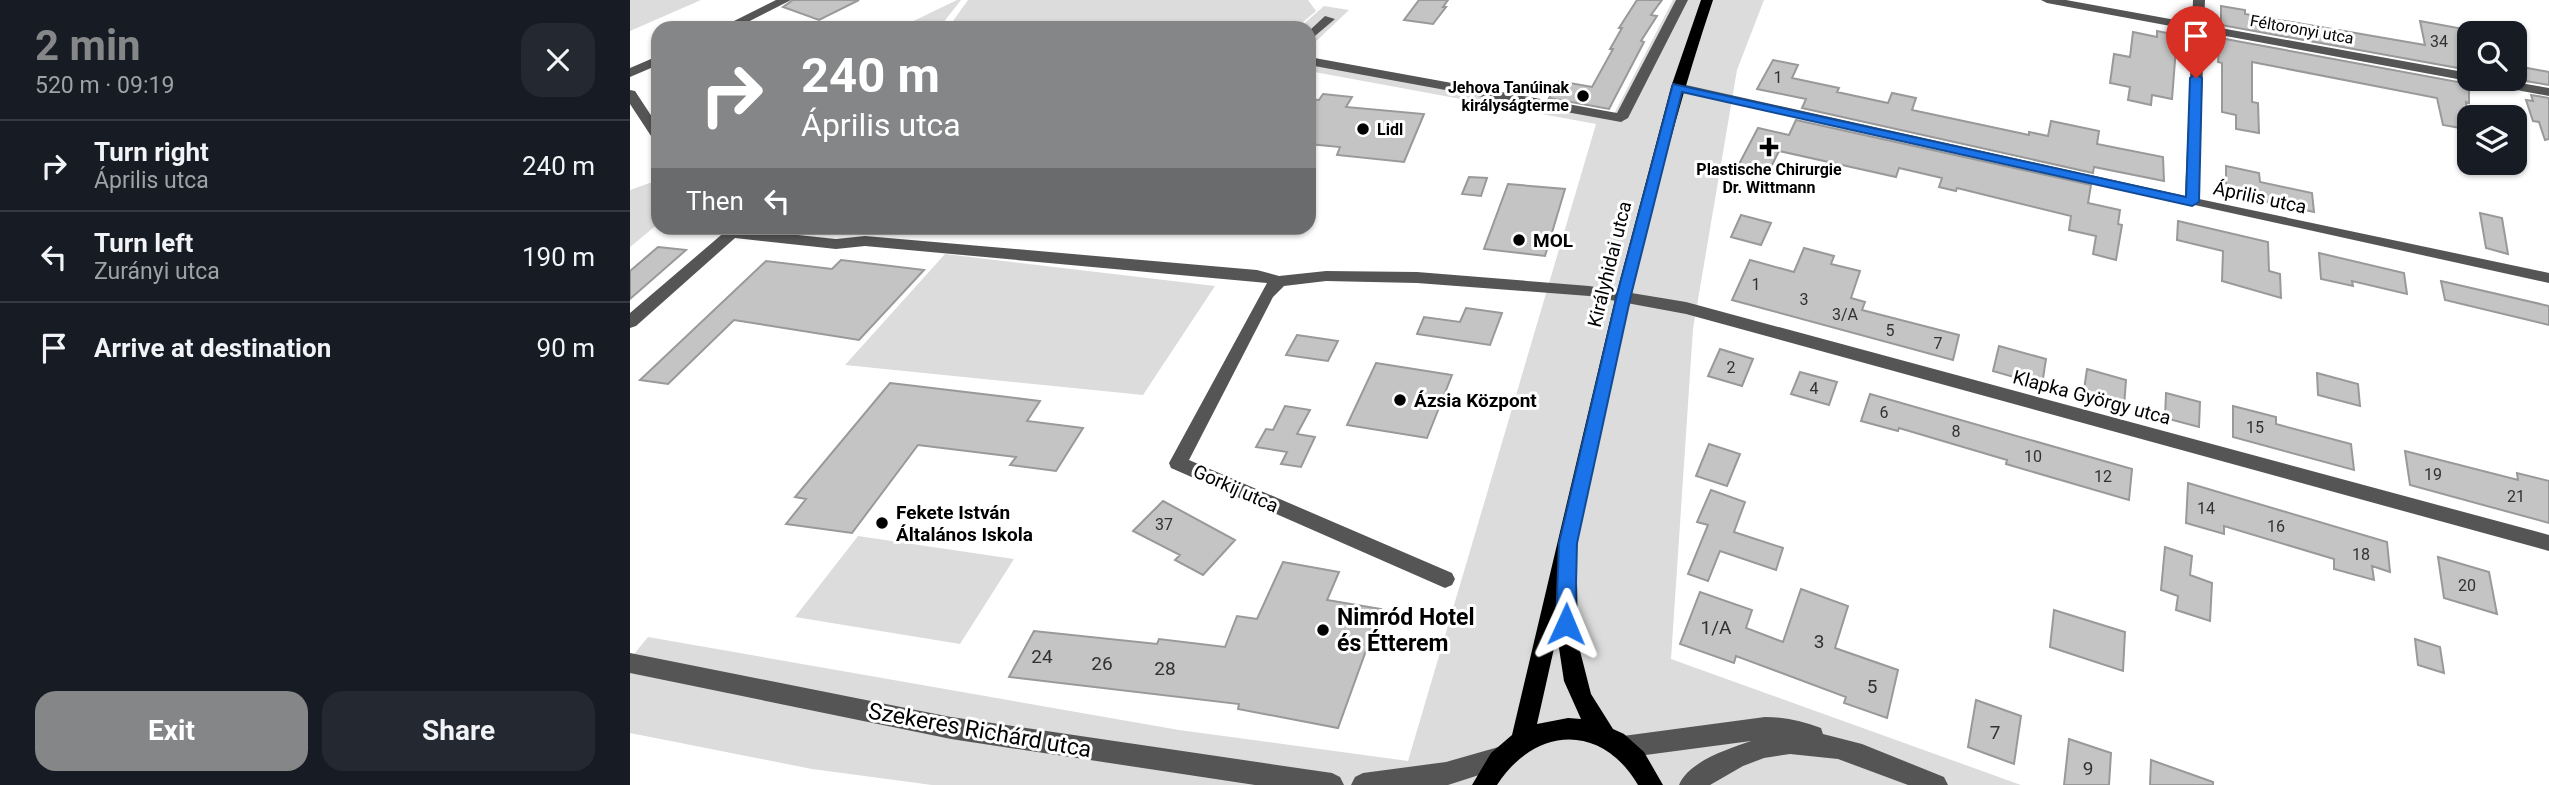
<!DOCTYPE html>
<html lang="en">
<head>
<meta charset="utf-8">
<style>
	body { margin:0; font-family:Roboto,sans-serif; background:#242831; color:#f1f3f6; height:100vh; display:flex; flex-direction:column; font-size:26px; white-space:nowrap }
	* { box-sizing:border-box; margin:0 }
	p { font-size:23px; color:#9ea1a6 }
	.icon { flex:none; width:38px; height:38px; fill:none; stroke:currentColor; stroke-width:2; stroke-linecap:round; stroke-linejoin:round }
	.map { position:relative; flex:1; overflow:hidden }
	.sheet { display:flex; flex-direction:column; background:#171b24; width:630px }
	.sheet>* { flex:none }
	.top-card { position:absolute; left:21px; top:21px; width:665px; height:214px; border-radius:21px; box-shadow:0 2px 5px #0004; background:#858687; color:#fff; overflow:hidden }
	.controls { position:absolute; left:1827px; top:21px; display:grid; gap:14px }
	.controls a { display:grid; place-items:center; width:70px; height:70px; border-radius:14px; background:#171b24; box-shadow:0 2px 5px #0004; font-size:35px }
	.pin { position:absolute; display:grid; place-items:center; width:60px; height:60px; color:#fff; margin:-72px -30px; border-radius:50% 50% 50% 0; rotate:-45deg; box-shadow:0 0 7px #0007 }
	.pin .icon { rotate:45deg }
	.me { position:absolute; width:77px; margin:-38px; rotate:1deg; stroke-linejoin:round; filter:drop-shadow(0 0 5px #0008) }
	.turn { display:flex; align-items:center; gap:24px; height:147px; padding:0 35px; font-size:32px }
	.turn .icon { width:91px; height:91px; stroke-width:2.5 }
	.turn b { display:block; font-size:49px; line-height:60px }
	.then { display:flex; align-items:center; height:66px; padding:0 35px; background:#0003; gap:14px; font-size:26px }
	.round { display:grid; place-items:center; flex:none; width:74px; height:74px; border-radius:21px; background:#242831 }
	.headline { display:flex; align-items:center; justify-content:space-between; height:119px; padding:0 35px }
	h1 { font-size:42px; font-weight:700; line-height:52px; color:#858687 }
	.action { display:flex; gap:14px; margin-top:auto; padding:14px 35px }
	.action a { flex:1; height:80px; border-radius:21px; background:#858687; color:#fff; font-size:28px; font-weight:700; line-height:80px; text-align:center }
	.action a+a { background:#242831; color:#f1f3f6 }
	ul { padding:0; list-style:none }
	li { display:flex; align-items:center; gap:21px; height:91px; padding:0 35px; border-top:2px solid #363941 }
	li div { flex:1 }
	li b { display:block; font-size:26px }
	li em { font-style:normal }
	main { display:flex; flex:1; min-height:0 }
	.map>svg:first-child { display:block }
</style>
</head>
<body>
<main>
<section class="sheet">
<div class="headline"><div><h1>2 min</h1><p>520 m · 09:19</p></div><a class="round"><svg class="icon" aria-label="close" viewBox="0 0 24 24"><path d="M6 6l12 12M18 6L6 18"/></svg></a></div>
<ul>
<li><svg class="icon" aria-label="right" viewBox="0 0 24 24"><path d="M7 20v-9h11M14 6l5 5-5 5"/></svg><div><b>Turn right</b><p>Április utca</p></div><em>240 m</em></li>
<li><svg class="icon" aria-label="left" viewBox="0 0 24 24"><path d="M17 20v-9H6M10 6l-5 5 5 5"/></svg><div><b>Turn left</b><p>Zurányi utca</p></div><em>190 m</em></li>
<li><svg class="icon" aria-label="arrive" viewBox="0 0 24 24"><path d="M6 21V4h12l-3 4 3 4H6"/></svg><div><b>Arrive at destination</b></div><em>90 m</em></li>
</ul>
<div class="action"><a>Exit</a><a>Share</a></div>
</section>
<div class="map">
<svg width="1919" height="785" viewBox="0 0 1919 785">
	<rect width="100%" height="100%" fill="#fff"/>
	<!-- green -->
	<path fill="#dcdcdc" d="M0,0H71L0,31Z
		M327,0H331L309,28H269Z
		M338,0H678L686,11L666,28H318Z
		M1043,0H1134L1107,70L1063,329L1041,659L1391,785H302L182,769L0,733V659L18,637L549,730L778,761L966,124L679,71V57L984,114Z
		M694,6L719,10L679,48V28H669Z
		M28,180V224L0,247V190Z
		M315,254L585,286L513,395L215,365Z
		M228,536L384,559L330,644L165,617Z"/>
	<!-- building -->
	<path fill="#c4c4c4" stroke="#999" stroke-width="2" d="M163,0H229L189,20L153,7Z
		M789,0H818L813,7H816L803,24L774,20Z
		M1007,0H1032L1021,15L1027,16L1011,41L1014,42L979,109L919,98L929,81L962,87L983,49H980L992,28H989Z
		M1591,6L1615,10V14L1795,45L1790,21L1839,30V70L1591,25Z
		M1527,31L1547,35L1542,99L1522,95L1521,105L1498,100L1500,87L1480,83L1484,54L1500,57L1503,32L1527,37Z
		M1590,38L1839,84V103L1836,102L1839,126L1830,128L1813,125L1807,98L1622,62V102L1628,103L1629,133L1606,129V115L1592,112V63L1588,62Z
		M1143,60L1168,65L1162,78L1209,88L1207,92L1258,103L1262,93L1286,98L1282,110L1399,135V132L1418,136L1421,121L1469,131L1467,144L1533,157L1534,181L1464,167L1463,173L1172,108L1176,99L1127,89Z
		M1892,67L1919,72V85L1896,81Z
		M693,94L722,97L716,107L794,114L774,162L707,155L710,147L679,144V99L689,100Z
		M1901,95L1919,98V139L1915,140L1909,122L1903,121L1896,100L1903,101Z
		M1166,120L1461,185L1458,203L1490,210L1488,224L1492,225L1486,260L1463,254L1466,236L1439,230L1441,216L1327,188L1326,191L1309,187L1312,178L1269,168L1266,177L1149,151L1138,173L1108,166L1128,128L1159,135Z
		M1596,166L1629,173L1630,182L1682,193L1684,212L1596,193Z
		M839,177L857,178L851,196L832,194Z
		M878,184L935,189L915,256L854,249Z
		M1850,213L1872,218L1878,254L1856,248Z
		M1111,215L1141,223L1131,245L1101,237Z
		M1548,221L1638,242L1639,271L1650,274L1651,298L1592,281L1593,251L1547,240Z
		M28,247L56,250L0,299V271Z
		M1174,248L1204,256L1201,264L1230,271L1221,298L1235,302L1232,310L1329,335L1323,360L1102,300L1120,260L1164,272Z
		M1689,253L1774,273L1777,294L1722,281L1723,286L1691,279Z
		M211,260L294,270L229,340L104,320L38,384L10,380L136,261L202,269Z
		M1811,281L1919,306V325L1815,300Z
		M836,308L872,313L860,345L787,334L794,317L830,322Z
		M667,335L708,341L698,361L656,355Z
		M1369,346L1416,359L1412,385L1363,371Z
		M1090,349L1123,359L1112,386L1078,376Z
		M746,363L822,375L797,438L717,425Z
		M1457,369L1496,380L1494,407L1453,396Z
		M1170,372L1207,382L1199,405L1161,394Z
		M1687,373L1728,384L1730,406L1688,395Z
		M260,383L410,401L397,421L453,428L426,471L380,465L386,457L288,445L222,533L156,524L176,499L165,497Z
		M1536,393L1570,402L1569,427L1535,418Z
		M1240,394L1502,469L1499,500L1376,464L1377,460L1269,428L1268,431L1231,421Z
		M655,406L680,410L667,434L685,437L671,467L651,464L657,452L626,447L636,429L643,430Z
		M1603,406L1646,417V424L1721,444L1724,470L1603,437Z
		M1079,444L1110,454L1097,486L1066,476Z
		M1775,451L1888,480L1887,473L1919,481V523L1780,485Z
		M1558,483L1757,542L1760,572L1742,566L1744,580L1704,569V559L1594,526V534L1556,523Z
		M1081,490L1115,502L1104,532L1153,548L1146,570L1090,551L1078,581L1058,574L1078,525L1067,522Z
		M533,501L605,540L573,575L545,560L550,555L503,531Z
		M1535,547L1562,556L1560,575L1582,583L1580,621L1546,610L1548,596L1531,590Z
		M1808,557L1859,572L1867,614L1814,598Z
		M653,562L709,572L697,600L751,609L708,728L608,709L609,704L379,677L404,631L527,644L529,639L595,647L607,616L627,619Z
		M1171,589L1218,606L1205,648L1268,670L1257,718L1214,703L1216,697L1106,656L1104,663L1050,644L1070,592L1122,610L1116,628L1153,642Z
		M1424,610L1495,632L1493,671L1420,647Z
		M1785,639L1810,647L1814,673L1788,665Z
		M1346,700L1391,716L1384,764L1338,747Z
		M1439,739L1481,753L1479,785H1434Z
		M1521,760L1583,782V785H1520Z"/>
	<g fill="none" stroke-linecap="round" stroke-linejoin="round">
		<defs>
			<path id="major" d="M1071,0H1083C1020,187 983,381 940,573L947,581L948,643L961,694L983,729L994,734L1014,752L1033,785H1008C972,723 905,726 867,785H842L861,753L882,735L986,295L1041,87ZM927,635L934,681L951,719L938,718L907,724Z"/>
		</defs>
		<!-- major casing -->
		<use href="#major" stroke="#dbdbdb" stroke-width="3"/>
		<!-- minor -->
		<path fill="#555" fill-rule="evenodd" d="M146,0H161L106,28H90Z
			M1046,0H1058L998,118L991,122L679,65V57L987,113Z
			M1411,0H1436L1562,23L1563,0H1575L1574,25L1839,73V79H1867L1919,88V96L1574,32L1569,199L1919,273V283L1047,91L1041,87L1047,83L1555,196L1562,30L1417,3Z
			M695,16L705,19L679,41V31Z
			M28,56V65L0,77V68Z
			M0,90L5,91L28,126V140L23,139L0,104Z
			M102,228L206,239L235,236L627,270L649,276L696,271L787,272L959,286L1056,302L1919,535V551L1056,314L959,296L787,283L696,281L654,286L643,297L559,460L822,573L825,579L822,585L815,588L541,468L539,463L637,283L235,246L206,249L105,238L6,326L0,328V313L97,230Z
			M0,653L321,717L702,773L710,777L714,785H625L321,739L0,673Z
			M1135,717C1155,717 1172,721 1191,728L1193,734L1232,744L1314,777L1318,785H1278L1208,759L1160,754L1134,758L1113,766L1080,785H1049C1059,761 1098,749 1121,741L993,758L985,755L982,747L985,739L993,736Z
			M872,746L880,749L884,757L880,765L818,785H721L725,777L733,773L816,762Z"/>
		<!-- major -->
		<use href="#major" fill="#000" fill-rule="evenodd"/>
	</g>
	<!-- route -->
	<path fill="#1a73e8" stroke="#114b97" stroke-width="2" d="M1566,74L1572,78L1569,202L1562,206L1052,92L1001,295L947,543L945,624L942,630L936,632L929,630L926,624L929,543L987,295L1043,84L1556,197L1560,78Z"/>
	<!-- markers -->
	<g fill="#000" stroke="#fff" stroke-width="2.5">
		<circle cx="953" cy="96" r="7"/>
		<circle cx="733" cy="129" r="7"/>
		<path d="M1135.5 136.5h7v7h7v7h-7v7h-7v-7h-7v-7h7z"/>
		<circle cx="889" cy="240" r="7"/>
		<circle cx="770" cy="400" r="7"/>
		<circle cx="252" cy="523" r="7"/>
		<circle cx="693" cy="630" r="7"/>
	</g>
	<g text-anchor="middle" stroke-width="6" stroke-linejoin="round" paint-order="stroke">
		<!-- far-street labels -->
		<g font-size="16" fill="#000" stroke="#fff">
			<text transform="translate(1672 29) rotate(10)" y="6">Féltoronyi utca</text>
		</g>
		<!-- number labels -->
		<g font-size="16" fill="#313131">
			<text x="1809" y="47">34</text>
			<text x="1148" y="83">1</text>
			<text x="1126" y="290">1</text>
			<text x="1174" y="305">3</text>
			<text x="1215" y="320">3/A</text>
			<text x="1260" y="336">5</text>
			<text x="1308" y="349">7</text>
			<text x="1101" y="373">2</text>
			<text x="1184" y="394">4</text>
			<text x="1254" y="418">6</text>
			<text x="1625" y="433">15</text>
			<text x="1326" y="437">8</text>
			<text x="1403" y="462">10</text>
			<text x="1803" y="480">19</text>
			<text x="1473" y="482">12</text>
			<text x="1886" y="502">21</text>
			<text x="1576" y="514">14</text>
			<text x="534" y="530">37</text>
			<text x="1646" y="532">16</text>
			<text x="1731" y="560">18</text>
			<text x="1837" y="591">20</text>
		</g>
		<!-- far-poi labels -->
		<g font-size="16" font-weight="bold" fill="#000" stroke="#fff" text-anchor="end">
			<text x="939" y="93">Jehova Tanúinak<tspan x="939" dy="18">királyságterme</tspan></text>
			<text x="747" y="135" text-anchor="start">Lidl</text>
			<text x="1139" y="175" text-anchor="middle">Plastische Chirurgie<tspan x="1139" dy="18">Dr. Wittmann</tspan></text>
		</g>
		<!-- street labels -->
		<g font-size="19" fill="#000" stroke="#fff">
			<text transform="translate(1630 197) rotate(12)" y="7">Április utca</text>
			<text transform="translate(979 264) rotate(-76)" y="7">Királyhidai utca</text>
			<text transform="translate(1462 397) rotate(15)" y="7">Klapka György utca</text>
			<text transform="translate(606 488) rotate(24)" y="7">Gorkij utca</text>
		</g>
		<!-- poi labels -->
		<g font-size="19" font-weight="bold" fill="#000" stroke="#fff" text-anchor="start">
			<text x="903" y="247">MOL</text>
			<text x="784" y="407">Ázsia Központ</text>
			<text x="266" y="519">Fekete István<tspan x="266" dy="22">Általános Iskola</tspan></text>
		</g>
		<!-- near-number labels -->
		<g font-size="19" fill="#313131">
			<text x="1086" y="634">1/A</text>
			<text x="1189" y="648">3</text>
			<text x="412" y="663">24</text>
			<text x="472" y="670">26</text>
			<text x="535" y="675">28</text>
			<text x="1242" y="693">5</text>
			<text x="1365" y="739">7</text>
			<text x="1458" y="775">9</text>
		</g>
		<!-- near-poi labels -->
		<g font-size="23" font-weight="bold" fill="#000" stroke="#fff" text-anchor="start">
			<text x="707" y="625">Nimród Hotel<tspan x="707" dy="26">és Étterem</tspan></text>
		</g>
		<!-- near-street labels -->
		<g font-size="23" fill="#000" stroke="#fff">
			<text transform="translate(350 730) rotate(10)" y="8">Szekeres Richárd utca</text>
		</g>
	</g>
</svg>
<div class="controls">
<a><svg class="icon" aria-label="search" viewBox="0 0 24 24"><circle cx="10" cy="10" r="6"/><path d="M15 15l6 6"/></svg></a>
<a><svg class="icon" aria-label="layers" viewBox="0 0 24 24"><path d="M12 4l9 5-9 5-9-5zM3 14l9 5 9-5"/></svg></a>
</div>
<div class="pin" style="left:1566px;top:78px;background:#d93025"><svg class="icon" aria-label="arrive" viewBox="0 0 24 24"><path d="M6 21V4h12l-3 4 3 4H6"/></svg></div>
<svg class="me" style="left:936px;top:624px" viewBox="-20 -20 40 40"><path d="M0-17L14 15 0 8-14 15z" fill="#1a73e8" stroke="#fff" stroke-width="4"/></svg>
<div class="top-card">
<div class="turn"><svg class="icon" aria-label="right" viewBox="0 0 24 24"><path d="M7 20v-9h11M14 6l5 5-5 5"/></svg><div><b>240 m</b>Április utca</div></div>
<div class="then">Then<svg class="icon" aria-label="left" viewBox="0 0 24 24"><path d="M17 20v-9H6M10 6l-5 5 5 5"/></svg></div>
</div>
</div>
</main>
</body>
</html>
